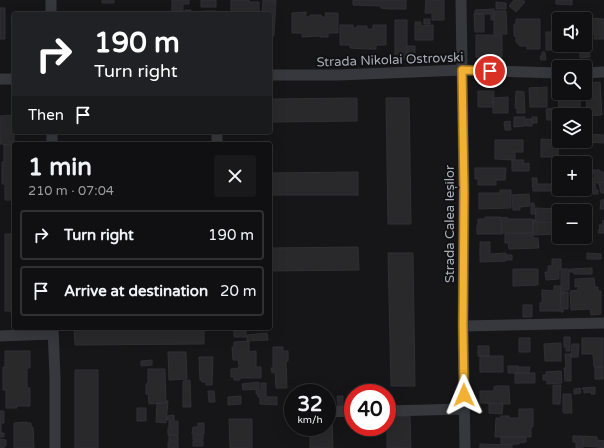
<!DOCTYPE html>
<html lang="en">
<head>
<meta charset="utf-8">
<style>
	body { margin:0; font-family:"Varela Round",sans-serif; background:#19191b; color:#f1f3f6; height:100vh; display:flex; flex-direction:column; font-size:15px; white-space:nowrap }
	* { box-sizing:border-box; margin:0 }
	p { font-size:13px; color:#9c9d9f }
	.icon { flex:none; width:22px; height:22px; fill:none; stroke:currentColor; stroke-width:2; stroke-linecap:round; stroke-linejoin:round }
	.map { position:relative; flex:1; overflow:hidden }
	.details { position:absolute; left:12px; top:142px; width:260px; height:188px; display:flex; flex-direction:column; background:#101012; border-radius:4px; box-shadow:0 4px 16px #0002,0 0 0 1px #303032 }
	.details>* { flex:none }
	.hud { position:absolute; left:12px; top:12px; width:260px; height:122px; border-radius:4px; box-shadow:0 4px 16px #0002,0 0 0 1px #303032; background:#202124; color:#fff; overflow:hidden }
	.buttons { position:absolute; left:552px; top:12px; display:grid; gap:8px }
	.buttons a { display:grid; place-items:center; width:40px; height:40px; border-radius:4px; background:#101012; box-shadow:0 4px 16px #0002,0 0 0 1px #303032; font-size:20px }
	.speed { position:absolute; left:284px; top:384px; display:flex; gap:8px; font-size:20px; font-weight:700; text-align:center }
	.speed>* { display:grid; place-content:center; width:52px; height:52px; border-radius:50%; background:#101012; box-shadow:0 4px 16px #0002,0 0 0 1px #303032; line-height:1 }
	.speed small { font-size:10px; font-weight:400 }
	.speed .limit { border:6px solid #d22; background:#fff; color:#111 }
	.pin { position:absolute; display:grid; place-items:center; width:34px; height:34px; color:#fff; margin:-17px; border:2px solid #fff; border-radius:50%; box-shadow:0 1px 4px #0007 }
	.me { position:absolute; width:44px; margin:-22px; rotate:359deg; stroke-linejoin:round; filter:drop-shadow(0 0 3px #0008) }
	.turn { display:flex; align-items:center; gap:14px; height:84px; padding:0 16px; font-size:18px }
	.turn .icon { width:52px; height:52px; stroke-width:2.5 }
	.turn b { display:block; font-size:28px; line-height:34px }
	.then { display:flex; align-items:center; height:38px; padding:0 16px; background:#0003; gap:8px; font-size:15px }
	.round { display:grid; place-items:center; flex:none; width:42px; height:42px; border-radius:4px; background:#19191b }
	.summary { display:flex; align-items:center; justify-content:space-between; height:68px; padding:0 16px }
	h1 { font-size:24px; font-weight:800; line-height:30px }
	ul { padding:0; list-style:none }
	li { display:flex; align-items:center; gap:12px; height:50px; margin:0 8px 6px; padding:0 8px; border:2px solid #303032; border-radius:4px }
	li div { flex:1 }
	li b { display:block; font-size:15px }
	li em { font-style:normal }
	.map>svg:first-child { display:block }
</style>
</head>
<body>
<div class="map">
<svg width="604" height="448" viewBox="0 0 604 448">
	<rect width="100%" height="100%" fill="#161618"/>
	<!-- building -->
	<path fill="#29292c" stroke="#303034" d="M102,0H114V3H102Z
		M172,0H189V4H183V11H172Z
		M201,0H216V7H201Z
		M231,0H249V2H259V12H231Z
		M263,0H276L274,36H270V14H262Z
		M353,0H406V9H389L381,8V6L353,5Z
		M426,0H444V20H432V13H425Z
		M514,0H523L525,2L516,12L509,6Z
		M556,0H572V5L556,4Z
		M496,2L506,3V9H496Z
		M0,8H5V39H0Z
		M494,9V20H491V14H475V10Z
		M185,10H191V14H185Z
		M204,11H216L217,14H223H204Z
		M494,11H506L507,34H494Z
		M306,12V17H310V15H321V17H326L325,13H338V33H328V37H320V36L302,37V33H292V13Z
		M474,14H484V32H475Z
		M588,18L604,19V39H594L595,34H590V27H588Z
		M424,19H430V24H424Z
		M516,19H540V49H527V46H520L516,42V36H514V24H516Z
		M395,20H407V59H395Z
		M415,22H421V26L433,25V40H415Z
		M340,25H353V28H357V26H367V29H373V25H386V45H376V49H367L350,48V45H340Z
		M559,29V50H546V32H556V30Z
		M476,35H502V57H476Z
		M585,35H589L590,57L580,58V45H585Z
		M406,46H415V61H407Z
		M542,52H545L546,60H541L540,56H542Z
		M600,82L602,115L587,116L586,96H589L588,83Z
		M547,87V107H530L529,88Z
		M558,87L559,93H580V107H577V112H571V115H559V118Z
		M478,91H494L493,107H478Z
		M516,91L524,92L525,113H517V108H515Z
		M508,97V113H493V98Z
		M357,98V121L270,122V99Z
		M386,98H409L411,224H388Z
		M557,108L559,122L553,123V120H547L546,109Z
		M14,115V127H12V132H14V144H12V145L0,144V116Z
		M514,117H525V126L514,127Z
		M532,117H537V123H532Z
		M526,119H532V126H526Z
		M510,121L511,130H505L504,122Z
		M587,134L604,135V143L587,142Z
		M541,139L559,140L558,157H541Z
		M495,140H523V152H515V160L495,159Z
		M4,145H14V200H5V184H2V162H4Z
		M512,160H524L523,164L529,163V171H512Z
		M475,168H506L505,180H496V185H478V179H475Z
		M593,170H600V172H604V183H592V178H595Z
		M358,172V195H270V173Z
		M532,178H537V184H555V191H533Z
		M592,184H595L596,190H598V194H593Z
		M599,184H604V193H601Z
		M500,190H511V208L479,209V193H500Z
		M529,194L530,206L520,207V210H513L512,195Z
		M601,200H604V209H600Z
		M531,203H534L536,214H531Z
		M536,208L561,209V211H559V223L535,222Z
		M485,217H501L502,234H477V225H478V219H485Z
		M507,217V219H533V233H502L501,218Z
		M533,220H535V222L559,223V234L533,235Z
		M603,220L604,233H598L599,229H600L599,225H602Z
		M533,233V238H538L539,248L509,249L508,243H505V234Z
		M5,234H14V313H11V311H5Z
		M480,242H490V254L506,253V261L480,262Z
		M358,247L359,270L270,271V248Z
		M388,253H413L415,386H391Z
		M587,253L601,254V259H587Z
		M507,255H512V260H507Z
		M552,259H561V269H559V279L546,280L545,272H548V266H552Z
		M592,268V274H574V272H570V269Z
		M513,269H538V285L513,286Z
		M561,269H569V290H564V294H561Z
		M594,278L595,287H598V291H601V314L591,315L590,309L571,310L570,291L578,290V286L575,287V279Z
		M554,286H561L560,311H540V303H542V290L554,291Z
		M564,292H568V309H563V312H561V293L564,294Z
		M523,305H532V317H523Z
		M74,328H204V344L75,345Z
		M234,328H246V337H234Z
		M267,333L268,340L247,341V335Z
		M564,337H570V351H566V347H564Z
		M519,338H530V352H519Z
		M582,338H603V367H594L593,354H582Z
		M249,341V352L256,351V367H261V378H240V380H234V377H231V369L239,368L238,360H233L232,347H234V342Z
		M561,343V361H545L544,344Z
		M572,344H579L578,357H571Z
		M478,346H489V356H478Z
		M273,347H283V351H288V361H286L287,388H276L275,372L272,373L271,368H273Z
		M5,351H30V368H27V388H30V406H16L17,408H6V390H3V367H5Z
		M168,352H186L187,379L169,380Z
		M565,354H571V381H565L564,368H566Z
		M480,356H503V372H480Z
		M199,357H213L212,385H206V382H202V380H200Z
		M152,360V365L141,366V361Z
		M508,366H518V373H508Z
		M518,367H530L529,373L518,372Z
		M595,367H603V379H595Z
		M148,369H165L166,403L149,404L148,394H146V384L148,383Z
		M75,370H98V448H75Z
		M561,371L562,383L547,384V380H543V375H546V372Z
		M515,373H535V383H515Z
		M190,380L191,407H183V381Z
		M259,382V389L243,390L242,384Z
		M261,383H266V397H277V405L260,404V397H258V394H256V390H261Z
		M553,385H561L560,404H553Z
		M496,386H509L510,404L480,403V391H494V387Z
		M595,387V394H591V392L584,393V389H582V388Z
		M580,388L581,393L574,394V389Z
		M208,391H214L215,402H209Z
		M563,394H571L572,413H564L563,412Z
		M241,396V404L228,405V397Z
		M337,396H343V406H338Z
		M166,401H168L166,423L156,422L157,403H166Z
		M489,403L503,404L502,414L489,413Z
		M137,408H146V421H137Z
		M519,409H533V427H531V437H495L496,418H501V416H509V418H519Z
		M0,411H4V423H1V433H4V437H0Z
		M174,415V420H167V416Z
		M387,416H410L411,448H387Z
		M327,417H332L333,448H310V427H327Z
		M229,419H252V448H230Z
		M169,421H178V427H169Z
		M27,422V423H31V427H33L34,448H14V423Z
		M198,423H204V434H192L193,427H198Z
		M168,428H178V435H168Z
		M169,435L178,436V441H169Z
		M193,435H203V440H193Z
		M573,436H582L583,448H576V442H573Z
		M583,436L597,437V447L583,446Z
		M501,437H526V442L519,443V444L501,445Z
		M0,439L6,440V446H4V448H0Z
		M598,440L604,441V448H598Z
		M193,441H203V446H193Z
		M168,442H178V448H168Z
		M480,444L512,445V448H480Z"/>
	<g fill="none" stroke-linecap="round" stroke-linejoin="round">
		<!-- minor -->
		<path stroke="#37383d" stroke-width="11" d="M51,0V14
			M461,0L464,192L463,326L465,448
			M585,73L604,72
			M270,75H339L462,70L559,73
			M0,79H14
			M52,132V144
			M217,132V144
			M463,326L604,323
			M53,328L55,377V448
			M0,336L53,334
			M387,411L464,409
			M327,412L353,411"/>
	</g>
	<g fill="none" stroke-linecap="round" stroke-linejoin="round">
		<defs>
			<path id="route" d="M464,395L463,326L464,192L462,70L490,71"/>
		</defs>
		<!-- route casing -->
		<use href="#route" stroke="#9d7322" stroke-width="10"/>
		<!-- route -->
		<use href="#route" stroke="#f2b134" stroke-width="7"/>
	</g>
	<g text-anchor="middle" stroke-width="4" stroke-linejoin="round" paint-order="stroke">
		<!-- street labels -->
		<g font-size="13" fill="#a8adb8" stroke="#111113">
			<text transform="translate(390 59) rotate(-2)" y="5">Strada Nikolai Ostrovski</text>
			<text transform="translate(449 224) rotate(-90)" y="5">Strada Calea Ieșilor</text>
		</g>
	</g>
</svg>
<div class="buttons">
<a><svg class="icon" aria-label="sound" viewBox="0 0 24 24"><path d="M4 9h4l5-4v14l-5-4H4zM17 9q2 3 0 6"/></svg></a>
<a><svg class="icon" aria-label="search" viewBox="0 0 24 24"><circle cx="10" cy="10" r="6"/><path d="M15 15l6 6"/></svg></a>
<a><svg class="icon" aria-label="layers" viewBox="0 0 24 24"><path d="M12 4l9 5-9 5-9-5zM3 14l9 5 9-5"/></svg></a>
<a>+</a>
<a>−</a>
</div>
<div class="speed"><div>32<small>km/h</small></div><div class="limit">40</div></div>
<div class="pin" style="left:490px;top:71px;background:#d93025"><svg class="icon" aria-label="arrive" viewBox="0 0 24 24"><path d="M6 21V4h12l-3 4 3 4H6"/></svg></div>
<svg class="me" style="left:464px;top:395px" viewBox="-20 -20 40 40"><path d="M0-17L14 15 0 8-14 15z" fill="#f2b134" stroke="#fff" stroke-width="4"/></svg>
<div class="hud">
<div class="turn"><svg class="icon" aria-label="right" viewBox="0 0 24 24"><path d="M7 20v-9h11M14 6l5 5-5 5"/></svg><div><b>190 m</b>Turn right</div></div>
<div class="then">Then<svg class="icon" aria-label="arrive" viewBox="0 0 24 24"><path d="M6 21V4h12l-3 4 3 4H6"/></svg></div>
</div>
<section class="details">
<div class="summary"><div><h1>1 min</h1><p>210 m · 07:04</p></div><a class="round"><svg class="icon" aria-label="close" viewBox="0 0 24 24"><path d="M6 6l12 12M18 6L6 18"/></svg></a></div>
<ul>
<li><svg class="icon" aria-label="right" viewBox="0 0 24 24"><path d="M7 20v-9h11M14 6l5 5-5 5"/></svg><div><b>Turn right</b></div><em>190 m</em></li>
<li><svg class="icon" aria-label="arrive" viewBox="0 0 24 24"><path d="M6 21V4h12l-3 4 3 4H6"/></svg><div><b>Arrive at destination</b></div><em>20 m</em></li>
</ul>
</section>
</div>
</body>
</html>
